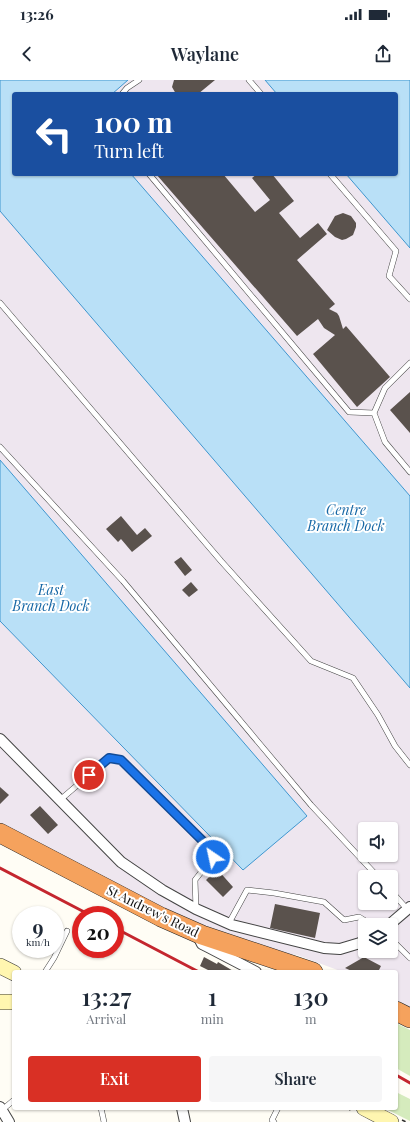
<!DOCTYPE html>
<html lang="en">
<head>
<meta charset="utf-8">
<style>
	body { margin:0; font-family:"Playfair Display",serif; background:#f6f6f7; color:#1f2937; height:100vh; display:flex; flex-direction:column; font-size:15px; white-space:nowrap }
	* { box-sizing:border-box; margin:0 }
	p { font-size:13px; color:#747a83 }
	.icon { flex:none; width:22px; height:22px; fill:none; stroke:currentColor; stroke-width:2; stroke-linecap:round; stroke-linejoin:round }
	.map { position:relative; flex:1; overflow:hidden }
	.panel { position:absolute; left:12px; top:890px; width:386px; height:140px; display:flex; flex-direction:column; background:#fff; border-radius:4px; box-shadow:0 1px 3px #0004 }
	.panel>* { flex:none }
	.guide { position:absolute; left:12px; top:12px; width:386px; height:84px; border-radius:4px; box-shadow:0 1px 3px #0004; background:#1a4fa0; color:#fff; overflow:hidden }
	.buttons { position:absolute; left:358px; top:742px; display:grid; gap:8px }
	.buttons a { display:grid; place-items:center; width:40px; height:40px; border-radius:4px; background:#fff; box-shadow:0 1px 3px #0004; font-size:20px }
	.speed { position:absolute; left:12px; top:826px; display:flex; gap:8px; font-size:20px; font-weight:700; text-align:center }
	.speed>* { display:grid; place-content:center; width:52px; height:52px; border-radius:50%; background:#fff; box-shadow:0 1px 3px #0004; line-height:1 }
	.speed small { font-size:10px; font-weight:400 }
	.speed .limit { border:6px solid #d22; background:#fff; color:#111 }
	.pin { position:absolute; display:grid; place-items:center; width:34px; height:34px; color:#fff; margin:-17px; border:2px solid #fff; border-radius:50%; box-shadow:0 1px 4px #0007 }
	.me { position:absolute; width:44px; margin:-22px; rotate:326deg; stroke-linejoin:round; filter:drop-shadow(0 0 3px #0008) }
	.turn { display:flex; align-items:center; gap:14px; height:84px; padding:0 16px; font-size:18px }
	.turn .icon { width:52px; height:52px; stroke-width:2.5 }
	.turn b { display:block; font-size:28px; line-height:34px }
	.eta { display:flex; justify-content:space-evenly; align-items:center; height:68px; text-align:center }
	.eta b { font-size:24px; font-weight:600; line-height:28px }
	.primary-button { display:flex; gap:8px; margin-top:auto; padding:8px 16px }
	.primary-button a { flex:1; height:46px; border-radius:4px; background:#d93025; color:#fff; font-size:16px; font-weight:600; line-height:46px; text-align:center }
	.primary-button a+a { background:#f6f6f7; color:#1f2937 }
	.status { display:flex; justify-content:space-between; align-items:center; height:28px; padding:0 20px; background:#fff; direction:ltr }
	.status svg { height:11px; fill:currentColor }
	header { display:flex; justify-content:space-between; align-items:center; height:52px; padding:0 16px; background:#fff; font-size:18px; font-weight:600 }
	.map>svg:first-child { display:block }
</style>
</head>
<body>
<div class="status"><b>13:26</b><svg viewBox="0 0 49 12"><path d="M0 12V9h3v3zM5 12V6h3v6zM10 12V3h3v9zM15 12V0h3v12zM26 1h20v11H26zM47 4h2v5h-2z"/></svg></div>
<header><svg class="icon" aria-label="back" viewBox="0 0 24 24"><path d="M15 5l-7 7 7 7"/></svg>Waylane<svg class="icon" aria-label="share" viewBox="0 0 24 24"><path d="M12 15V3M7 8l5-5 5 5M5 13v7h14v-7"/></svg></header>
<div class="map">
<svg width="410" height="1042" viewBox="0 0 410 1042">
	<rect width="100%" height="100%" fill="#fffdf5"/>
	<!-- industrial -->
	<path fill="#eee6ef" fill-rule="evenodd" d="M0,0H410V929L396,922V892H343L297,875L279,873L203,848L0,745ZM14,14H396V94H14ZM365,749H391V775H365ZM365,797H391V823H365ZM365,845H391V871H365Z"/>
	<!-- green -->
	<path fill="#d5ebbd" d="M396,943L410,950V996L396,988Z
		M396,1012L410,1019V1041L384,1028H396Z"/>
	<!-- water -->
	<path fill="#b9e0f7" stroke="#3f96cf" d="M0,0H128L112,14H14V94H131L410,416V608L0,131Z
		M265,0H410V168L346,94H396V14H277Z
		M0,380L307,736L243,790L0,541Z"/>
	<!-- building -->
	<path fill="#5a524d" d="M174,0H215L198,14H176L172,7Z
		M156,94H223L255,132L270,120L252,98L257,94H272L294,121L279,133L300,158L318,143L327,154L297,180L335,224L329,229L337,233L339,236L343,249L346,246L390,297L357,327L313,274L335,255L324,248L318,239L297,256Z
		M343,133L351,136L356,143V147L353,155L346,159L342,160L335,157L327,150L335,136Z
		M410,312V353L390,330Z
		M121,436L137,455L145,448L152,456L132,472L121,459L118,462L106,449Z
		M181,477L192,490L185,496L174,482Z
		M191,502L198,510L189,517L182,510Z
		M0,707L9,715L0,724Z
		M40,726L58,745L48,754L30,735Z
		M217,789L233,807L223,817L206,800Z
		M275,824L320,833L315,858L270,848Z
		M204,877L217,884L218,882L235,892H212L200,886Z
		M364,877L381,886L378,892H354L345,888Z"/>
	<g fill="none" stroke-linecap="round" stroke-linejoin="round">
		<defs>
			<path id="lane" d="M249,0L261,14
				M122,14L127,8L139,0
				M149,94L349,332L374,333
				M330,94L396,171L389,196L410,219
				M0,223L221,481L311,581L353,598L378,635L395,666L410,685
				M410,283L385,308L374,333L385,362L410,392
				M0,367L123,501L311,725L378,797
				M60,720L109,678L121,680L213,771V777L195,800L196,829
				M391,811L407,829
				M229,843L247,810L274,813L324,822L344,840L359,837L372,845
				M391,859L410,878
				M45,892L54,878L67,851
				M101,1028L104,1042
				M2,1030L14,1020
				M274,1042L272,1040L278,1028"/>
			<path id="street" d="M0,659L121,782L162,810L196,829L232,845L324,868L340,869L360,863L365,860
				M389,845L410,827
				M202,855L200,860L202,864L208,867L256,892
				M0,1027L9,1042
				M182,1028L185,1042"/>
			<path id="secondary" d="M0,886L14,893
				M0,922H14
				M364,1028L391,1042"/>
			<path id="highway" d="M0,753L161,837L202,855L313,892
				M396,931L410,938"/>
		</defs>
		<!-- lane casing -->
		<use href="#lane" stroke="#444" stroke-width="6"/>
		<!-- street casing -->
		<use href="#street" stroke="#444" stroke-width="12"/>
		<!-- secondary casing -->
		<use href="#secondary" stroke="#333" stroke-width="16"/>
		<!-- highway casing -->
		<use href="#highway" stroke="#222" stroke-width="20"/>
		<!-- path -->
		<path stroke="#333" stroke-width="1.5" stroke-dasharray="4 2" stroke-linecap="butt" d="M347,1028L352,1031
			M402,1040L406,1042"/>
		<!-- lane -->
		<use href="#lane" stroke="#fff" stroke-width="5"/>
		<!-- street -->
		<use href="#street" stroke="#fff" stroke-width="10"/>
		<!-- secondary -->
		<use href="#secondary" stroke="#fff6b0" stroke-width="15"/>
		<!-- highway -->
		<use href="#highway" stroke="#f5a25d" stroke-width="19"/>
		<!-- rail -->
		<path stroke="#c4262e" stroke-width="3" d="M0,788L90,835
			M115,848L199,892
			M396,995L410,1003"/>
	</g>
	<g fill="none" stroke-linecap="round" stroke-linejoin="round">
		<defs>
			<path id="route" d="M89,695L109,678L121,680L213,771V777"/>
		</defs>
		<!-- route casing -->
		<use href="#route" stroke="#114b97" stroke-width="10"/>
		<!-- route -->
		<use href="#route" stroke="#1a73e8" stroke-width="7"/>
	</g>
	<g text-anchor="middle" stroke-width="4" stroke-linejoin="round" paint-order="stroke">
		<!-- street labels -->
		<g font-size="13" fill="#111" stroke="#fff">
			<text transform="translate(153 831) rotate(26)" y="5">St Andrew's Road</text>
		</g>
		<!-- water labels -->
		<g font-size="14" font-style="italic" fill="#1768a6" stroke="#fff">
			<text x="346" y="435">Centre<tspan x="346" dy="16">Branch Dock</tspan></text>
			<text x="51" y="515">East<tspan x="51" dy="16">Branch Dock</tspan></text>
		</g>
	</g>
</svg>
<div class="buttons">
<a><svg class="icon" aria-label="sound" viewBox="0 0 24 24"><path d="M4 9h4l5-4v14l-5-4H4zM17 9q2 3 0 6"/></svg></a>
<a><svg class="icon" aria-label="search" viewBox="0 0 24 24"><circle cx="10" cy="10" r="6"/><path d="M15 15l6 6"/></svg></a>
<a><svg class="icon" aria-label="layers" viewBox="0 0 24 24"><path d="M12 4l9 5-9 5-9-5zM3 14l9 5 9-5"/></svg></a>
</div>
<div class="speed"><div>9<small>km/h</small></div><div class="limit">20</div></div>
<div class="pin" style="left:89px;top:695px;background:#d93025"><svg class="icon" aria-label="arrive" viewBox="0 0 24 24"><path d="M6 21V4h12l-3 4 3 4H6"/></svg></div>
<svg class="me" style="left:213px;top:777px" viewBox="-20 -20 40 40"><circle r="17" fill="#1a73e8" stroke="#fff" stroke-width="3"/><path d="M0-11L8 9 0 5-8 9z" fill="#fff"/></svg>
<div class="guide">
<div class="turn"><svg class="icon" aria-label="left" viewBox="0 0 24 24"><path d="M17 20v-9H6M10 6l-5 5 5 5"/></svg><div><b>100 m</b>Turn left</div></div>
</div>
<section class="panel">
<div class="eta">
<div><b>13:27</b><p>Arrival</p></div>
<div><b>1</b><p>min</p></div>
<div><b>130</b><p>m</p></div>
</div>
<div class="primary-button"><a>Exit</a><a>Share</a></div>
</section>
</div>
</body>
</html>
